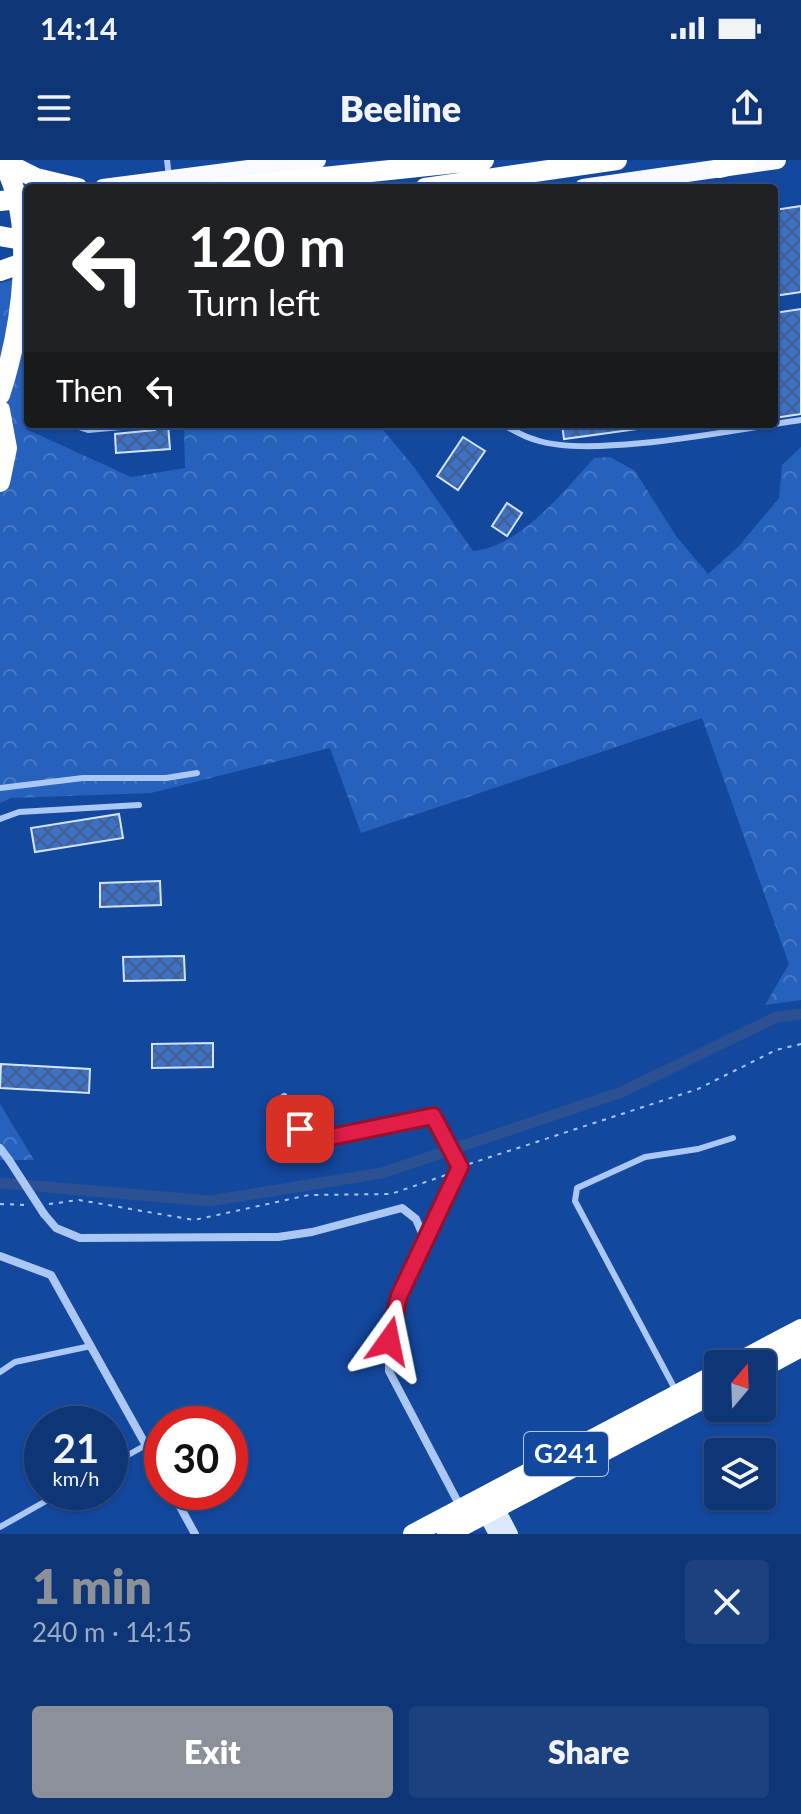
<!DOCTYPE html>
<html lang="en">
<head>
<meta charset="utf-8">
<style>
	body { margin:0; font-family:Lato,sans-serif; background:#1c417f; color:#f1f3f6; height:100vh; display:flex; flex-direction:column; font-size:30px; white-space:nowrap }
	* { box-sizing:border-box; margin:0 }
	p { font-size:26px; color:#9babc6 }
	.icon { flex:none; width:44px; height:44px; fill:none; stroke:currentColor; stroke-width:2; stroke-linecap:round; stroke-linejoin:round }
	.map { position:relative; height:1374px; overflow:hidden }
	.side { display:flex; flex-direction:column; background:#0e3677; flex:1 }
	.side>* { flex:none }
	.banner { position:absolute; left:24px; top:24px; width:754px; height:244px; border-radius:8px; box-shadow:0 2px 6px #0004,0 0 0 2px #2e5089; background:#202124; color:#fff; overflow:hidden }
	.needle { width:52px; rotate:19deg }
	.buttons { position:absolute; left:704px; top:1190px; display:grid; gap:16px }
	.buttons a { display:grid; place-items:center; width:72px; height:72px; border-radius:8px; background:#0e3677; box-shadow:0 2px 6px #0004,0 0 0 2px #2e5089; font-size:40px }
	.speed { position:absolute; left:24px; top:1246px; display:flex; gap:16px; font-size:40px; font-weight:700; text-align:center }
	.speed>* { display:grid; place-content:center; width:104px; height:104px; border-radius:50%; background:#0e3677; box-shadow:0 2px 6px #0004,0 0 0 2px #2e5089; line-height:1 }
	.speed small { font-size:20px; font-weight:400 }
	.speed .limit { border:12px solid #d22; background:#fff; color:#111 }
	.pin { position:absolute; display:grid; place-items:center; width:68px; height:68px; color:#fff; margin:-34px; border-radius:16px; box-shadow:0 4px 12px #0006 }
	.me { position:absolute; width:88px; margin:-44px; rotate:12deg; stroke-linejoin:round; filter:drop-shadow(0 0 6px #0008) }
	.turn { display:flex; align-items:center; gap:28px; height:168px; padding:0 32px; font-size:36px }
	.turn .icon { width:104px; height:104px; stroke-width:2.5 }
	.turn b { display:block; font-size:56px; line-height:68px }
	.then { display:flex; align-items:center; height:76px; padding:0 32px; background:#0003; gap:16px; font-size:30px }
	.round { display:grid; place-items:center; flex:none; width:84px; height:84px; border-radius:8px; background:#1c417f }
	.summary { display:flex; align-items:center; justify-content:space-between; height:136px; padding:0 32px }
	h1 { font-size:48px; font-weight:800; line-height:60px; color:#8c9099 }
	.button { display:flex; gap:16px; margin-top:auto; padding:16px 32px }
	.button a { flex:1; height:92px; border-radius:8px; background:#8c9099; color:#fff; font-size:32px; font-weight:800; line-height:92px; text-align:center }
	.button a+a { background:#1c417f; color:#f1f3f6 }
	.status { display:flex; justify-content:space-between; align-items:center; height:56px; padding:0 40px; background:#0e3677; direction:ltr }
	.status svg { height:22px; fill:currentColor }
	header { display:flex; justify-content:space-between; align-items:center; height:104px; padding:0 32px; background:#0e3677; font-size:36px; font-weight:800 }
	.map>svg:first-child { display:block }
</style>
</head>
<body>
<div class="status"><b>14:14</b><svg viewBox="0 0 49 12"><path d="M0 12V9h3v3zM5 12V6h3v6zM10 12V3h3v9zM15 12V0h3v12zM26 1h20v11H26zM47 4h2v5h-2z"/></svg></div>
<header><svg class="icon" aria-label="menu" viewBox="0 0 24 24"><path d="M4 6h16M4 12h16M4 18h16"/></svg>Beeline<svg class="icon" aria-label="share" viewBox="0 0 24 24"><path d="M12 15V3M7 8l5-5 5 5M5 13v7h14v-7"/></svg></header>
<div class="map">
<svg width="801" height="1374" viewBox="0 0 801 1374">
	<defs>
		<pattern id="forest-crowns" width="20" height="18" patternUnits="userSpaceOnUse" patternTransform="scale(2)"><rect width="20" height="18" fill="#2661bd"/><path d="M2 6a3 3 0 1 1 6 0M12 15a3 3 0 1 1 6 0" fill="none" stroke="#4779c7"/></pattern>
		<pattern id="building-cross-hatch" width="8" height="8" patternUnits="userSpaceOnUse" patternTransform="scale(2)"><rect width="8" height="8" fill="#3c71c6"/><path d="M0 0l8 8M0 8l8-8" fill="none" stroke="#445e89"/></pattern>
	</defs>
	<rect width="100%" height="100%" fill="#13489f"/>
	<!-- forest -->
	<path fill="url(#forest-crowns)" d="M18,119L26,269L131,317L185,308L184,264H378L414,307L473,391C520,387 563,332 594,298L610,297L635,311L676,376L708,414L739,386L779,338L782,305L801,287V840L765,845L789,804L702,558L361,673L330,588L151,633L11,638L0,643V123Z
		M0,944L34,1000H0Z"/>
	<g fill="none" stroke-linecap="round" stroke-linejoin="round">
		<!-- canal -->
		<path stroke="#2b5193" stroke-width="11" d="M0,1023L210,1041L382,1013L622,932L776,857L801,854"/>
	</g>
	<!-- building -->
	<path fill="url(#building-cross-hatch)" stroke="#d3e4fe" stroke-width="2" d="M801,46V132L774,136V50Z
		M801,149V254L774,258V153Z
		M160,264H168L170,289L116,293L115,274L155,270Z
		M562,264H638V269L564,279Z
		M463,277L485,291L458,330L437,316Z
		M507,343L522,353L507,376L492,366Z
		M119,654L123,678L35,692L31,668Z
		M160,721L161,745L100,747V723Z
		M184,796L185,820L124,821L123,797Z
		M213,883V907L152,908V884Z
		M1,904L90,909L89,933L0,928Z"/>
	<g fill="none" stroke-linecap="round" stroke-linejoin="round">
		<!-- path -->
		<path stroke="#abc8f4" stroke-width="2" stroke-dasharray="4 6" stroke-linecap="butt" d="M469,1004L698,929L776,890L801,884
			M0,1044L27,1045
			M49,1044L79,1040L194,1060L309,1035L391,1034L446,1015"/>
		<!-- lane -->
		<path stroke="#abc8f4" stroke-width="6" d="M167,0L169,17
			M24,173L28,229
			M70,264L88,270L154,264
			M502,264C513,270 524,277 536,280C592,299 739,269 801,260
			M0,628L83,618H166L197,613
			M0,659L19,652L139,645
			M0,1212L15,1202L91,1186
			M676,1231L575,1041L577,1028L645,997L698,989L733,978
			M110,1305L146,1285
			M0,1367L62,1332"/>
		<!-- street -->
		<path stroke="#abc8f4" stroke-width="8" d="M284,937L300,969L326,978L433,956L460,1007L399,1136L389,1181V1211L461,1348
			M0,988L9,1000
			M44,1054L56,1068L80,1078L278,1077L312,1072L402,1048L416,1059L424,1078
			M0,1096L51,1115L162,1314
			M172,1332L195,1374"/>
		<!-- secondary -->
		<path stroke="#dbe8fd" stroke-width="16" d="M492,1340L510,1374
			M481,1345L497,1374"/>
		<!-- primary -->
		<path stroke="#f8faff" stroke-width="18" d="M103,28L317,0
			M583,28L777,0"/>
		<!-- highway -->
		<path stroke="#fff" stroke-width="20" d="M0,0L36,18L78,28
			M720,8L746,0
			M220,28L484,0
			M425,28L617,0
			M0,41L28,38
			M0,76L28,81
			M0,111L28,101
			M0,250L7,288L0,322
			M735,1204L801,1169
			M762,1208L801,1187
			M413,1374L718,1213
			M447,1374L718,1231"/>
		<!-- street-bridge -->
		<path stroke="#abc8f4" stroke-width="8" d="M9,1000L44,1054"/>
		<!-- highway-bridge -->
		<path stroke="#fff" stroke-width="20" d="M0,235C21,170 39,60 1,0"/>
	</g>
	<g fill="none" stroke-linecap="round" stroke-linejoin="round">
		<defs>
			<path id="route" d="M300,969L326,978L433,956L460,1007L399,1136L389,1181"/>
		</defs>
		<!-- route casing -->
		<use href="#route" stroke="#92132f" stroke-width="20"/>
		<!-- route -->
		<use href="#route" stroke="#e11d48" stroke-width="14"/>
	</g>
	<g text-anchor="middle" stroke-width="7" stroke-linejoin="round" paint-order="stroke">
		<!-- shield labels -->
		<rect fill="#13489f" stroke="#b8c8e2" stroke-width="2" x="524" y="1272" width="84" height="44" rx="6"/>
		<g font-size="26" font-weight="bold" fill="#fff">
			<text x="566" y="1303">G241</text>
		</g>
	</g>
</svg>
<div class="buttons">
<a><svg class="needle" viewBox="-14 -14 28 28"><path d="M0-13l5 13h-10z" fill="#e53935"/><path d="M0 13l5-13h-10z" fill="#9babc6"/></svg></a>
<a><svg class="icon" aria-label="layers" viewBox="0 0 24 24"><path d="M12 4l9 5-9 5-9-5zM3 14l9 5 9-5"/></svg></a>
</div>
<div class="speed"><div>21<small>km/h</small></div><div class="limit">30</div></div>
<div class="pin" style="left:300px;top:969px;background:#d93025"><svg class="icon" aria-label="arrive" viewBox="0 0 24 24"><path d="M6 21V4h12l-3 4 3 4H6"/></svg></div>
<svg class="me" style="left:389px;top:1181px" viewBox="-20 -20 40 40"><path d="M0-17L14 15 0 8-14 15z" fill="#e11d48" stroke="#fff" stroke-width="4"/></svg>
<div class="banner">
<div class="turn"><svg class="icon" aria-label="left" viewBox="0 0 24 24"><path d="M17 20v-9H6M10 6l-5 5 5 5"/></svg><div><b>120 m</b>Turn left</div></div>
<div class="then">Then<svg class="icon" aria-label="left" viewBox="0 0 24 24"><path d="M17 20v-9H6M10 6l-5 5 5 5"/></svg></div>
</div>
</div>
<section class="side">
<div class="summary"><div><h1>1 min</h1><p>240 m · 14:15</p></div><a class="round"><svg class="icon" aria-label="close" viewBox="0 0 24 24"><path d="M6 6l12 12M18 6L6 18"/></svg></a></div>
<div class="button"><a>Exit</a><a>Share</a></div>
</section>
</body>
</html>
